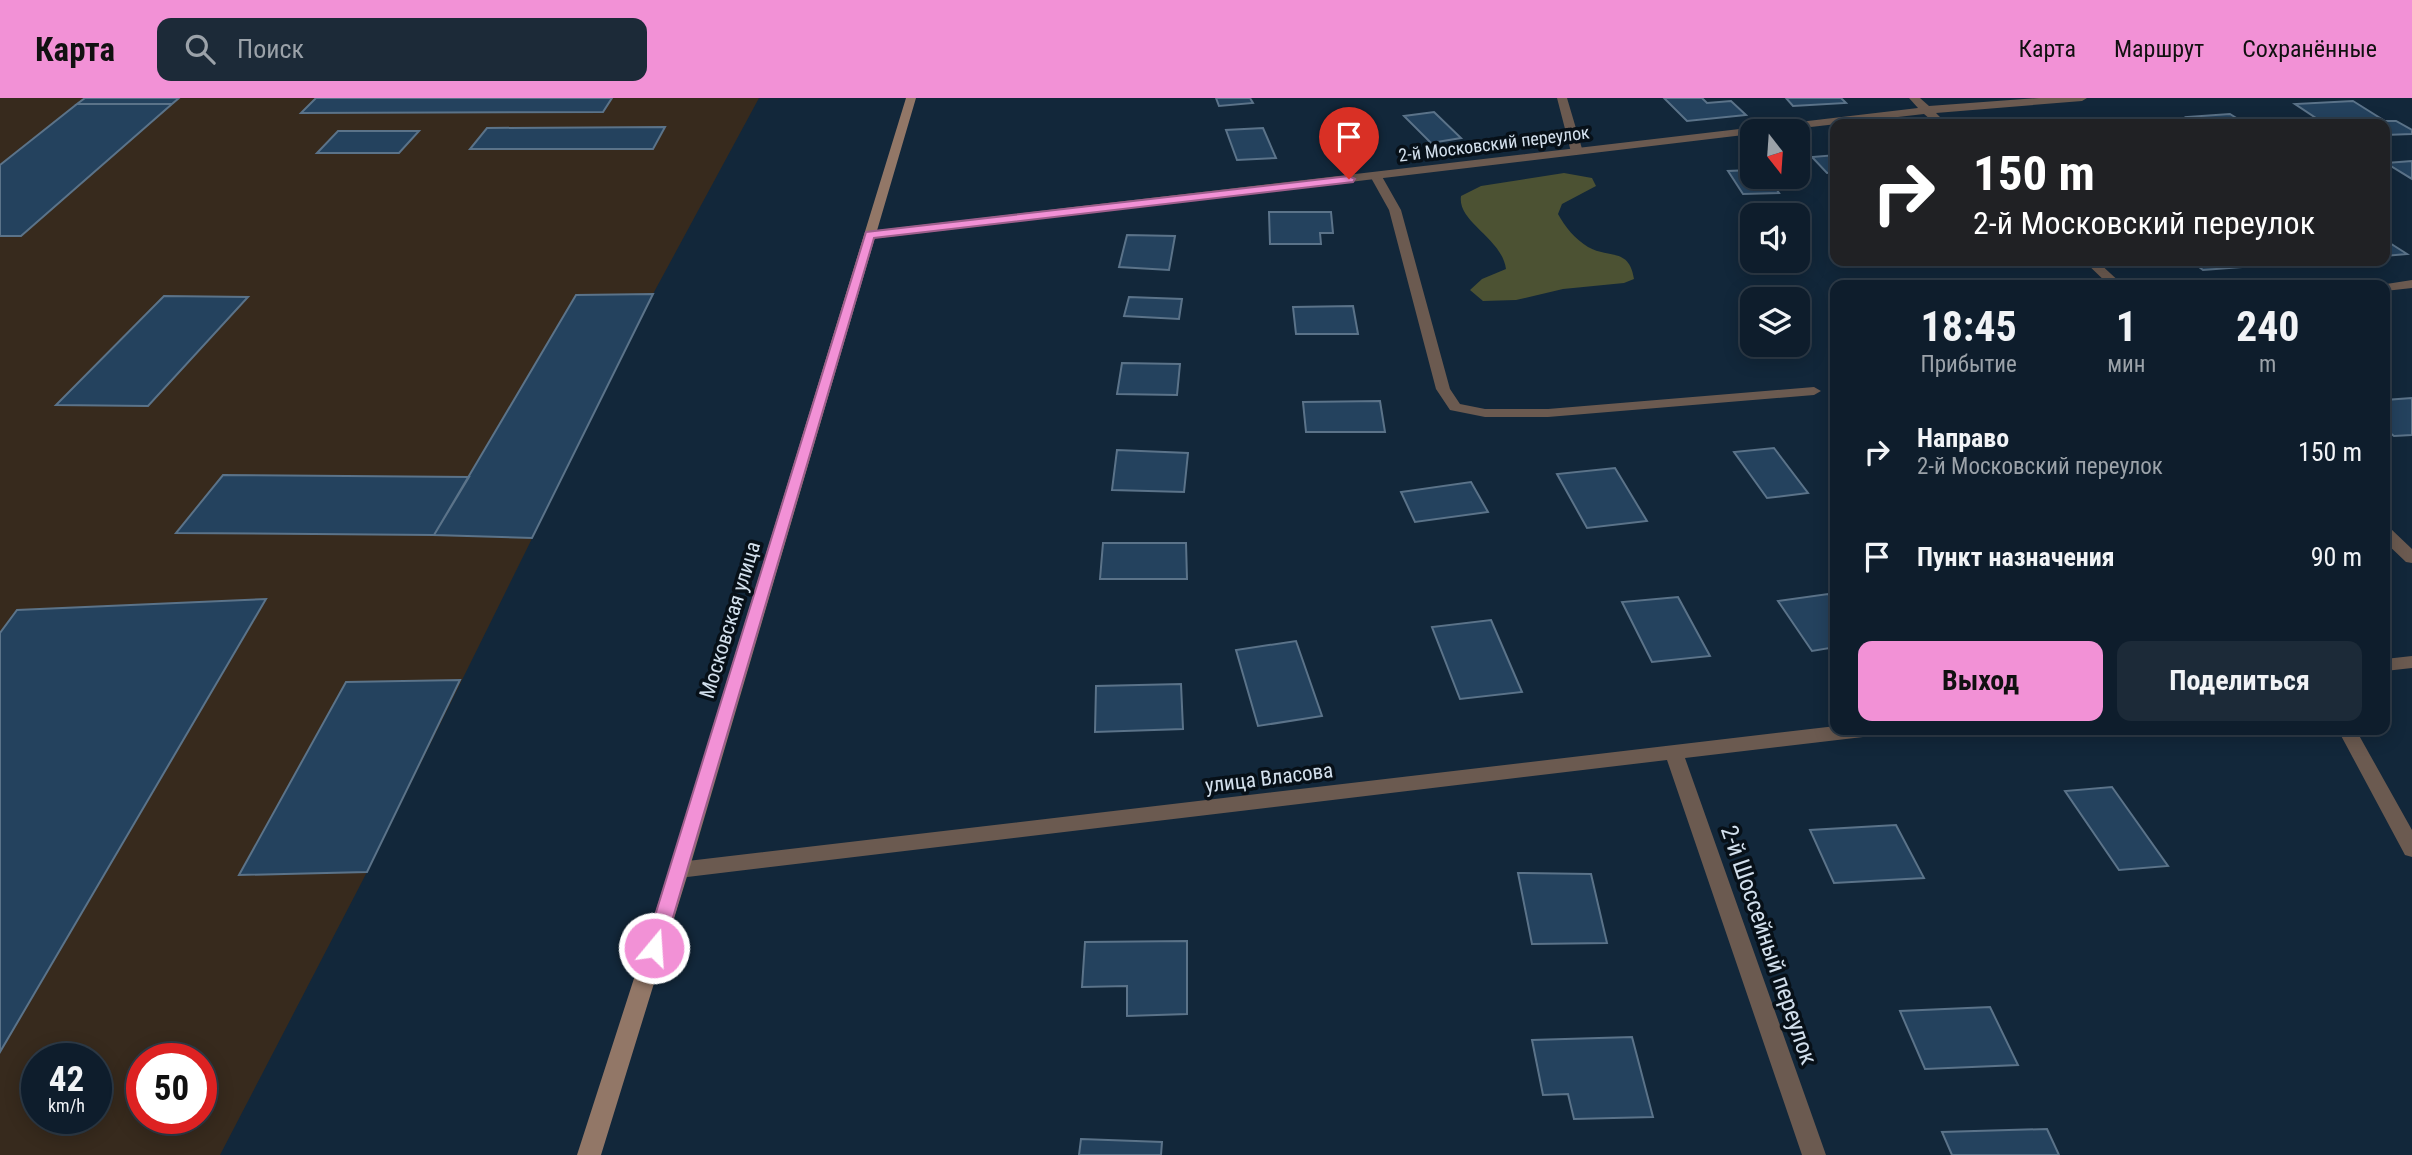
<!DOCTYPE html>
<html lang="ru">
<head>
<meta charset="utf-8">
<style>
	body { margin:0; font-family:"Roboto Condensed",sans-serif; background:#1c2a38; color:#f1f3f6; height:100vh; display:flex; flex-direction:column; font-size:26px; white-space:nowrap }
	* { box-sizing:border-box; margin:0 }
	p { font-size:23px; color:#9ba2a9 }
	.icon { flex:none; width:38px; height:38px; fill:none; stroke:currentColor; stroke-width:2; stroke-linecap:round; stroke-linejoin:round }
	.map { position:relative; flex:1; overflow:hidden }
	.sheet { position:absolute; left:1830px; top:182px; width:560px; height:455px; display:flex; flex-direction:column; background:#0e1d2c; border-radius:14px; box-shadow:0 4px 18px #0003,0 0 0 2px #2e3b48 }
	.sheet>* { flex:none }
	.banner { position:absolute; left:1830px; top:21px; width:560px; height:147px; border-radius:14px; box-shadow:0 4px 18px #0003,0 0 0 2px #2e3b48; background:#202124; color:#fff; overflow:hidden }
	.needle { width:46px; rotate:163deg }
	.controls { position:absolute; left:1740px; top:21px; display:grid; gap:14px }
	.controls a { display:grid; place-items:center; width:70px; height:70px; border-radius:14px; background:#0e1d2c; box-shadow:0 4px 18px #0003,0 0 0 2px #2e3b48; font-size:35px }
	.speed { position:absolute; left:21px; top:945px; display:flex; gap:14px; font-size:35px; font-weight:700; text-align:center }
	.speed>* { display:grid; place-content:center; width:91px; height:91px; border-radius:50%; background:#0e1d2c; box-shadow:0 4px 18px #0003,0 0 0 2px #2e3b48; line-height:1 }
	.speed small { font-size:18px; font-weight:400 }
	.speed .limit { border:10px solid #d22; background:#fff; color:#111 }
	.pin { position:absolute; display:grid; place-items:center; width:60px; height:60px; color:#fff; margin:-72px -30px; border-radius:50% 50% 50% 0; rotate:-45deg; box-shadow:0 0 7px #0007 }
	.pin .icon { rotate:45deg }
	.me { position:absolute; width:77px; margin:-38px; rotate:18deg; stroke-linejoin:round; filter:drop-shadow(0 0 5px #0008) }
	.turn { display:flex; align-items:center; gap:24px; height:147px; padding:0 28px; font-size:32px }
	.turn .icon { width:91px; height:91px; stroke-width:2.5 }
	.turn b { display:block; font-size:49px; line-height:60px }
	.eta { display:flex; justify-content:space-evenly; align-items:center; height:119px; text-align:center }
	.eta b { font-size:42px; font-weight:700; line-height:49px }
	.cta { display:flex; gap:14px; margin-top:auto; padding:14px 28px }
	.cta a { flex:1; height:80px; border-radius:14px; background:#f291d6; color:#111; font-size:28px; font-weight:700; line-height:80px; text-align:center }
	.cta a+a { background:#1c2a38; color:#f1f3f6 }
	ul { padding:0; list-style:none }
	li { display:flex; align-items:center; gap:21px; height:105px; padding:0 28px }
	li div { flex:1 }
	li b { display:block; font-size:26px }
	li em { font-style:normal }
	header { display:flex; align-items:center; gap:42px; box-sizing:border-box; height:98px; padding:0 35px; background:#f291d6; color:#111 }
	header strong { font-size:33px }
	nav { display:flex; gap:38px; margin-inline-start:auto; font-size:24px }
	.search { width:490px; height:63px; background:#1c2a38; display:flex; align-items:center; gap:18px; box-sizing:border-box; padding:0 24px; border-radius:14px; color:#9ba2a9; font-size:26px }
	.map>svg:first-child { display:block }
</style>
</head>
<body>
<header>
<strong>Карта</strong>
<div class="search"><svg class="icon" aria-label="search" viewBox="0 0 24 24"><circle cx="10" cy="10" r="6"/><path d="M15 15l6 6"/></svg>Поиск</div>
<nav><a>Карта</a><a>Маршрут</a><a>Сохранённые</a></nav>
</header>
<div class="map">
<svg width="2412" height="1057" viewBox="0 0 2412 1057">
	<rect width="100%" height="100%" fill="#12273a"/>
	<!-- industrial -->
	<path fill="#372a1d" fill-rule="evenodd" d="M0,0H759L653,196L367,774L220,1057H0ZM37,961H96V1020H37ZM142,961H201V1020H142Z"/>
	<!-- green -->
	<path fill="#4c5233" d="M1564,75L1592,80L1596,88L1562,106L1558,116C1565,129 1575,141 1588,149C1609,161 1629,149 1634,181L1624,185L1563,191L1516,202L1483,203L1470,192L1482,181L1506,171C1502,140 1457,124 1461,98L1481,88Z"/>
	<!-- building -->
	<path fill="#24425e" stroke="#5b7389" stroke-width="2" d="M85,0H179L172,6H77Z
		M316,0H612L603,14L301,15Z
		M1216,0H1250L1253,5L1219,8Z
		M1664,0H1702L1707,5L1731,3L1746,17L1687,23Z
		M1786,0H1841L1846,5L1793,8Z
		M2353,3L2385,23H2396L2412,32V36L2385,37V26H2325L2295,6Z
		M77,6H172L21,138H0V67Z
		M1434,14L1461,40L1431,45L1404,18Z
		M2230,16L2246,26H2198L2187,19Z
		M665,29L653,51H470L487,30Z
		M1263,30L1276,60L1237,62L1226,32Z
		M338,33H419L399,55H317Z
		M1836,57V74L1827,75L1812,59Z
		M2412,63V81L2386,65Z
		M1752,72V79H1768L1779,95L1743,96L1728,73Z
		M1269,114H1331L1333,135H1320L1321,146H1270Z
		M1127,137L1175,138L1169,172L1119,169Z
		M2385,142L2407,156L2385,158Z
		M2191,163H2262L2269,167L2203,172Z
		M653,196L532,440L434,437L576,197Z
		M164,198L248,199L148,308L56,307Z
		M1129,199L1182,201L1179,221L1124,218Z
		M1353,208L1358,236H1296L1293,209Z
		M1122,265L1180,266L1177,297L1117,296Z
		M2412,300V337L2394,338L2385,331V302Z
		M1380,303L1385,334H1306L1303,304Z
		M1774,350L1808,395L1767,400L1734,354Z
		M1117,352L1188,355L1184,394L1112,392Z
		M1615,370L1647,423L1587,430L1557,376Z
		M223,377L469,379L434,437L176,435Z
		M1471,384L1488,414L1415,424L1401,394Z
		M1103,445H1186L1187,481H1100Z
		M1828,496L1836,508V549L1812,553L1778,503Z
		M1678,499L1710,558L1652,564L1622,504Z
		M266,501L0,954V535L17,512Z
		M1491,522L1522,594L1460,601L1432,529Z
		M1296,543L1322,618L1258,628L1236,552Z
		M460,582L367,774L239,777L346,584Z
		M1181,586L1183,631L1095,634L1096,588Z
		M2112,689L2168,768L2119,772L2065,693Z
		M1896,727L1924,780L1834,785L1810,732Z
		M1518,775L1591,776L1607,845L1532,846Z
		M1187,843V916L1127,918V888L1082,889L1085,844Z
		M1990,909L2018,967L1925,971L1900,913Z
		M1632,939L1653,1019L1574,1021L1568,996L1543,997L1532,942Z
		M2047,1031L2059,1057H1952L1942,1034Z
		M1081,1041L1162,1044L1161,1057H1079Z"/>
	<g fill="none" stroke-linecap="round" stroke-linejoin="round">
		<!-- service -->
		<path fill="#6b5a50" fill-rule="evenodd" d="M1557,0H1567L1583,54L1581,56L1571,54Z
			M1372,75H1380L1401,112L1450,291L1460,306L1485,311H1548L1814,289L1821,293L1814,297L1548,319H1485L1450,312L1436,291L1389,112L1370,78Z"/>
		<!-- minor -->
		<path fill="#6b5a50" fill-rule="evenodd" d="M1909,0H1920L1929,8L2039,0H2087L2082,3L1936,15L1947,26H1936L1924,16L1775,33H1752V36L870,141L864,137L870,133L1918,10Z
			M2084,163H2097L2123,187H2109Z
			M2412,182V190L2385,193V187H2380Z
			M2385,430L2391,431L2412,451V465L2406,464L2385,444Z
			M2412,558V570L2385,573V561Z
			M1836,628V632H1872L1870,637L1863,639L1685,660L1826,1057H1802L1667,662L679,780L672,778L669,772L672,766L679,764Z
			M2338,632H2356L2412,732V759L2405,757Z"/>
		<!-- secondary -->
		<path fill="#927767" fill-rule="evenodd" d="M906,0H916L689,772L601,1057H577L669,772Z"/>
	</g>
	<!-- route -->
	<path fill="#f291d6" stroke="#9d5e8b" stroke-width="2" d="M1349,78L1355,81L1353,84L874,140L664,850L661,856L654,858L647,856L645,850L866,134Z"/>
	<g text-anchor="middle" stroke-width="7" stroke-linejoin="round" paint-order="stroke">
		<!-- far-street labels -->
		<g font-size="18" fill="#d3e0ed" stroke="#071018">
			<text transform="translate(1494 46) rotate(-7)" y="6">2-й Московский переулок</text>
		</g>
		<!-- street labels -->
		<g font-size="21" fill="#d3e0ed" stroke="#071018">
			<text transform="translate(730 522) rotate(-73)" y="7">Московская улица</text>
			<text transform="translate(1269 680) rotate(-7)" y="7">улица Власова</text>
		</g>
		<!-- near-street labels -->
		<g font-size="24" fill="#d3e0ed" stroke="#071018">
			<text transform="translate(1769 847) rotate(71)" y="8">2-й Шоссейный переулок</text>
		</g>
	</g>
</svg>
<div class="controls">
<a><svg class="needle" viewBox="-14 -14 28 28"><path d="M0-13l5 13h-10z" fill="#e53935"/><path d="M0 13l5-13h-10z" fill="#9ba2a9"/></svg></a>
<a><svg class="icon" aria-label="sound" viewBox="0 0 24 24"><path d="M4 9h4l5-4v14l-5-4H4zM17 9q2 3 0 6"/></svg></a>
<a><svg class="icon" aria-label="layers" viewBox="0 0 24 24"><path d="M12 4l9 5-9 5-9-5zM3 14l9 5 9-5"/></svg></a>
</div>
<div class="speed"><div>42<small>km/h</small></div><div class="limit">50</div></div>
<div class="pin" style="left:1349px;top:81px;background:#d93025"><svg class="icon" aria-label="arrive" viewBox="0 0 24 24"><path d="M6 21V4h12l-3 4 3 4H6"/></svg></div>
<svg class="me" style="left:654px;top:850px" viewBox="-20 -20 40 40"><circle r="17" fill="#f291d6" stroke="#fff" stroke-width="3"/><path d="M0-11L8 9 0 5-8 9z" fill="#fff"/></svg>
<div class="banner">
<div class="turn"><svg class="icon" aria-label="right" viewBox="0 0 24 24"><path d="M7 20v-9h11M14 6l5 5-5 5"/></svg><div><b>150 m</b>2-й Московский переулок</div></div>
</div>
<section class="sheet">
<div class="eta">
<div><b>18:45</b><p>Прибытие</p></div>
<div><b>1</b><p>мин</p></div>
<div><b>240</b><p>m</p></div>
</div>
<ul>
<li><svg class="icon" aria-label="right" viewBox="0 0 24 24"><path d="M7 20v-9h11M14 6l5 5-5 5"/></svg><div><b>Направо</b><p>2-й Московский переулок</p></div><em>150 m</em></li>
<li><svg class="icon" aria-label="arrive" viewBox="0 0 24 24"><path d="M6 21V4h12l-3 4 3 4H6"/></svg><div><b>Пункт назначения</b></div><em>90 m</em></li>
</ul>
<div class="cta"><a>Выход</a><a>Поделиться</a></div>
</section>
</div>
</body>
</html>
